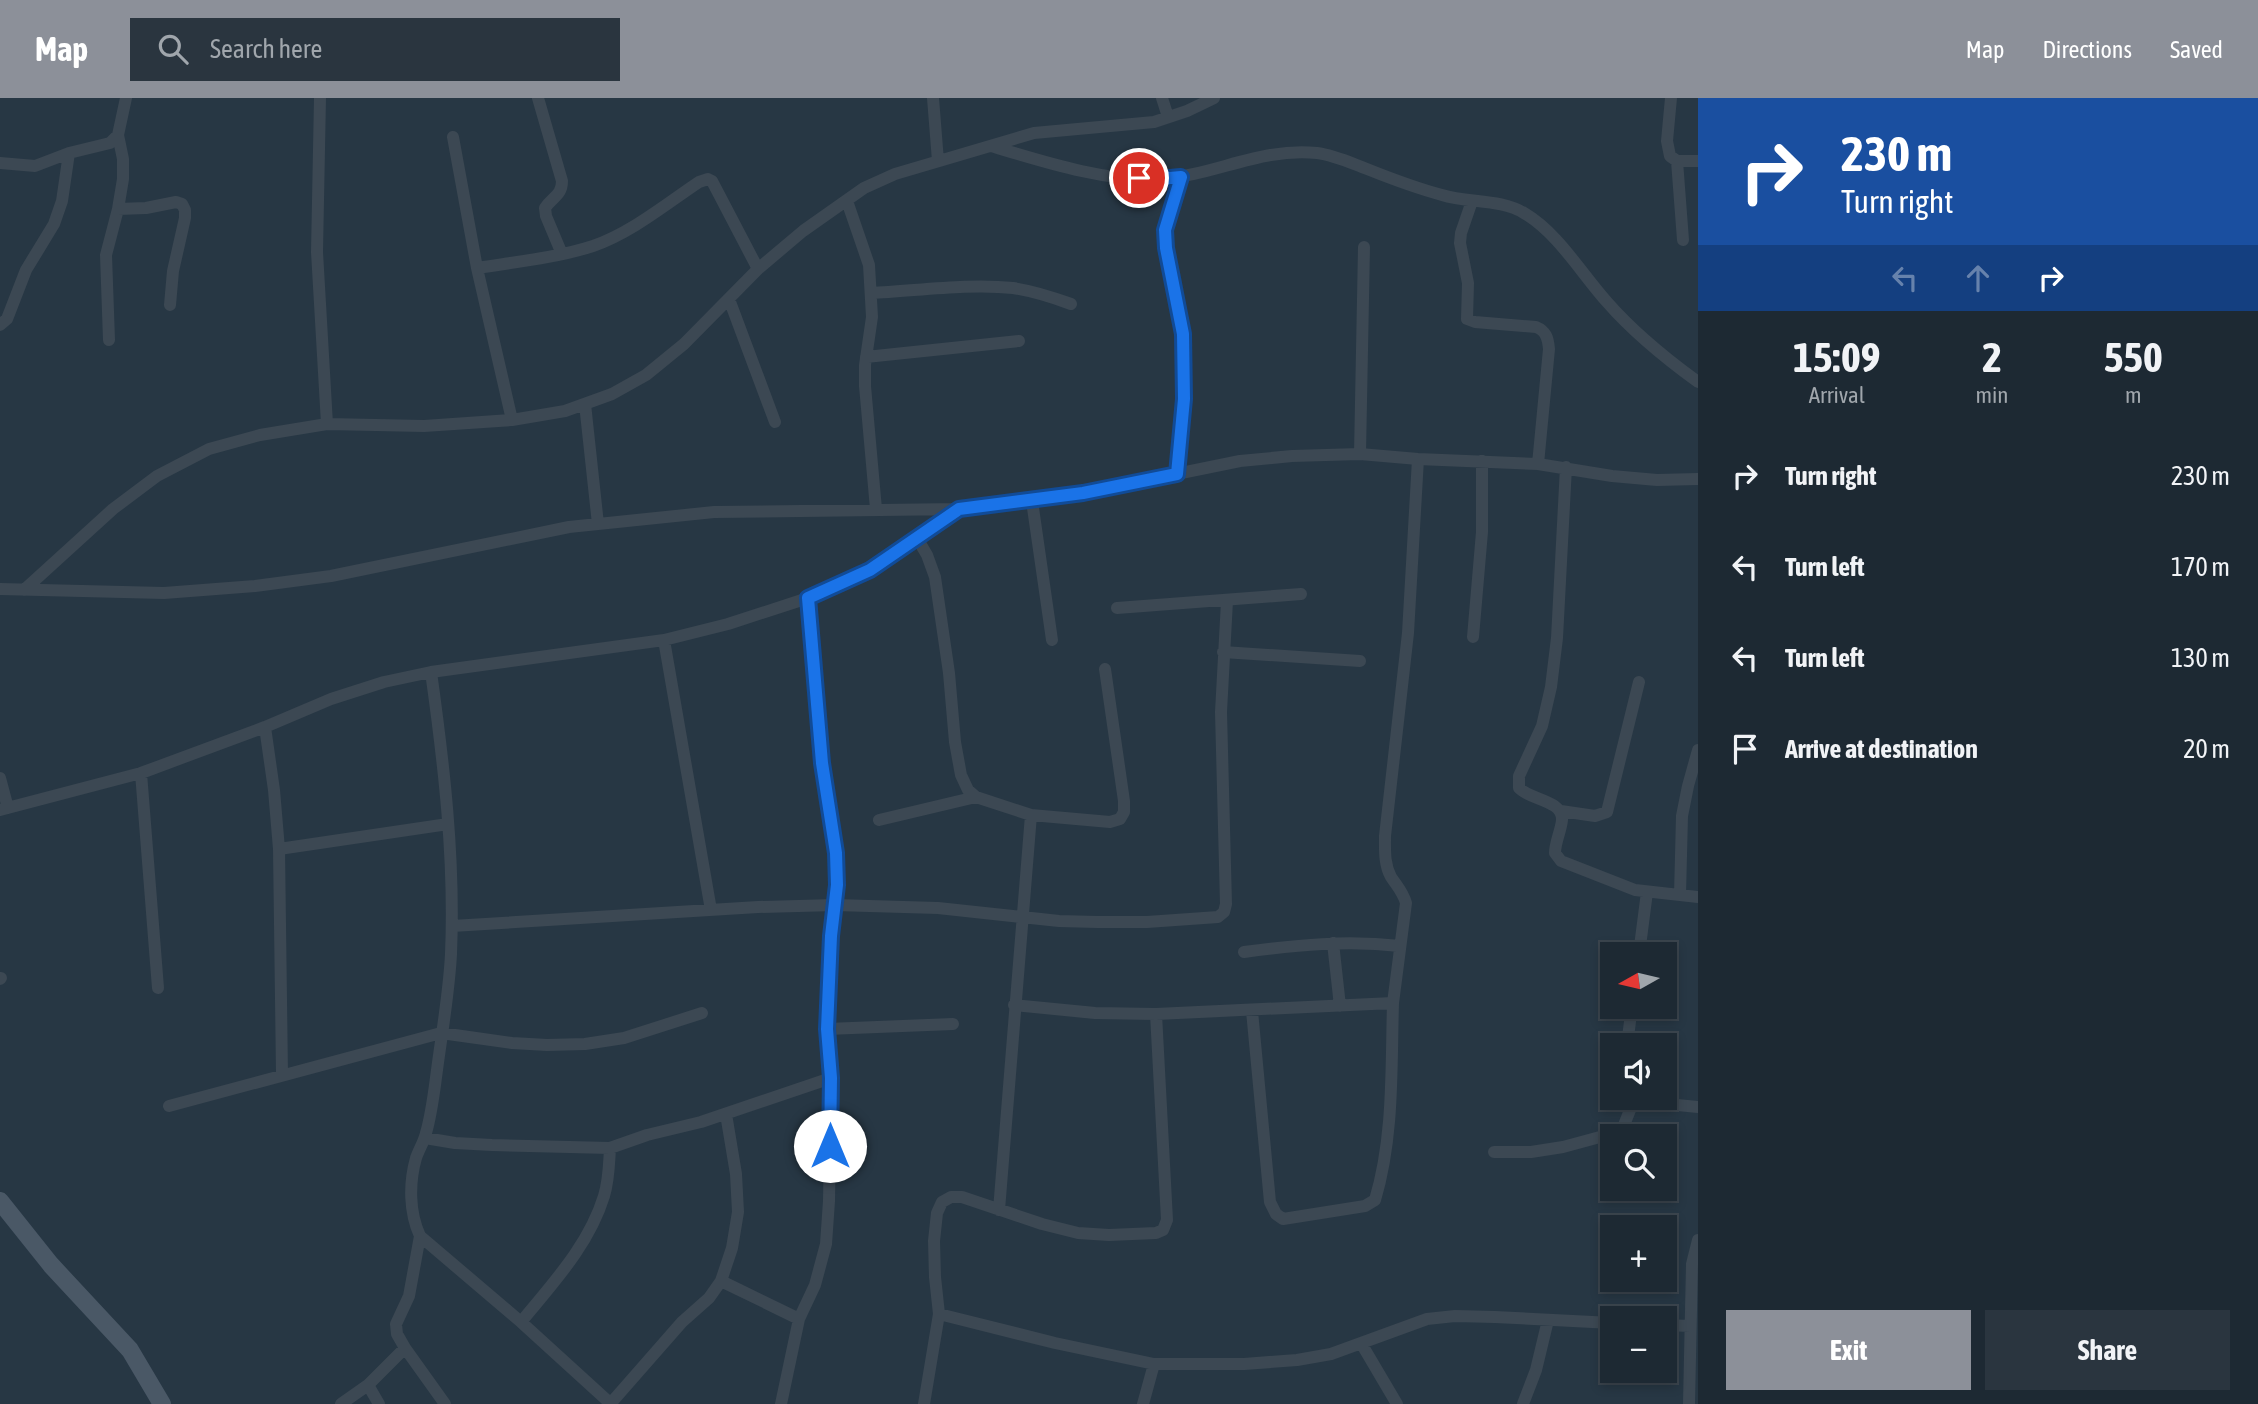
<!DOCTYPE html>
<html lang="en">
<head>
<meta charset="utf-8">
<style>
	body { margin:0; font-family:"Asap Condensed",sans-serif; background:#2a353f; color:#f1f3f6; height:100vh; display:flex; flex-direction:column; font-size:26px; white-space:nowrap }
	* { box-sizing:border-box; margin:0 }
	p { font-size:23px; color:#a0a6ac }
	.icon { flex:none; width:38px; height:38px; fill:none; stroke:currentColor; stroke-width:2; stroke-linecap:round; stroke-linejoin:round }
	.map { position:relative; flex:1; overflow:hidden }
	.drawer { display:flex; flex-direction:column; background:#1d2933; width:560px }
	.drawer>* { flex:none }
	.banner { background:#1a4fa0; color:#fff; overflow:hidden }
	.needle { width:46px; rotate:262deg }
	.tools { position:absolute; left:1600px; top:844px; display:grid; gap:14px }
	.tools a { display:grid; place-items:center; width:77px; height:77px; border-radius:0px; background:#1d2933; box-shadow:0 4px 10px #0003,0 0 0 2px #3b454e; font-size:35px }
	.pin { position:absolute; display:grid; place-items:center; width:60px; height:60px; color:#fff; margin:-30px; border:4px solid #fff; border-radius:50%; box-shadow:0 2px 7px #0007 }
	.me { position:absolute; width:77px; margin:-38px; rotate:0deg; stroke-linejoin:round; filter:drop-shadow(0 0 5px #0008) }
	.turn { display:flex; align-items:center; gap:24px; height:147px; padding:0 28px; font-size:32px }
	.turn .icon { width:91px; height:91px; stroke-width:2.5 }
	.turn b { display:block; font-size:49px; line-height:60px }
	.lanes { display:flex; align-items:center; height:66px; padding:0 28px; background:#0003; justify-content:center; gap:35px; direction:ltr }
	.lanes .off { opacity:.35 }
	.eta { display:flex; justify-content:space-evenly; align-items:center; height:119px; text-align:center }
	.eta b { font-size:42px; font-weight:700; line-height:49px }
	.button { display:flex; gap:14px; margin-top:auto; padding:14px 28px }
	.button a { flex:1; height:80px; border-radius:0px; background:#8c9099; color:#fff; font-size:28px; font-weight:700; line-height:80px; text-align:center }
	.button a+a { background:#2a353f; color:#f1f3f6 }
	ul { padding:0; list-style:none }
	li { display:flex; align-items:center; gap:21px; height:91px; padding:0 28px }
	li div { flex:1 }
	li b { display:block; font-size:26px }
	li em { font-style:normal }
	header { display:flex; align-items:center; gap:42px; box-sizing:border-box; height:98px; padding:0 35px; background:#8c9099; color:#fff }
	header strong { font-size:33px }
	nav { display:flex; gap:38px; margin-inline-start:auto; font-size:24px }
	.search { width:490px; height:63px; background:#2a353f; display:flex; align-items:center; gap:18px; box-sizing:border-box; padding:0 24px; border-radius:0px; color:#a0a6ac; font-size:26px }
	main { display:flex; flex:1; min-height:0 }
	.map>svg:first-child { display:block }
</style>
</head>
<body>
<header>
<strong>Map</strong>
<div class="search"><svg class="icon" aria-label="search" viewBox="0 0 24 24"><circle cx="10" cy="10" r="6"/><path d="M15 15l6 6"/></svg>Search here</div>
<nav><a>Map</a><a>Directions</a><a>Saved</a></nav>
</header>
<main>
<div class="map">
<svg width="1698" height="1306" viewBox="0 0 1698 1306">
	<rect width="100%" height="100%" fill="#273744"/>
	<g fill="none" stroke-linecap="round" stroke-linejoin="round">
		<!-- minor -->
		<path stroke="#3c4853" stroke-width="12" d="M320,0L317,154L327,326
			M538,0L562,83C562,98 552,99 545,110L546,118L562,156
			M933,0L938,63
			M1162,0L1168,19
			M1671,0L1667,43L1670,58L1677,63L1683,142
			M453,39L477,170L512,322
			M991,48C1041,63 1109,85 1161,81C1215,77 1262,49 1317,55C1334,57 1351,65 1367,71C1392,81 1416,90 1442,97C1468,105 1501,101 1524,115C1558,135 1581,175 1607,204C1634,235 1665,260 1698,284
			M1677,63H1698
			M0,65L35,68L69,55L110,45L118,37L126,0
			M847,103L869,167L872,219L865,267V288L876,411
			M1472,103L1461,135L1460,145L1468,185L1467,221L1475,224L1536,229C1546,233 1548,240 1549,251L1538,366
			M118,111L146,110L176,104L182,106L185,112V120L173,173L170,207
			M477,170C515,164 556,160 593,148C631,135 666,106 699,84L708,81L712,83L758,171
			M871,195C916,193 969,185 1013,190C1033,193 1052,199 1071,206
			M729,201L775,324
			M0,227L7,221L26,172L54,126L62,103L69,55
			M109,242L106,157L118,111L123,81V61L118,37
			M866,259L1019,243
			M585,306L598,426
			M1360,356L1364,149
			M1566,369L1557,540L1551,589L1542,628L1519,678V690C1530,702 1563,702 1562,722C1561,733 1555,744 1555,755L1561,763L1635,792L1698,799
			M1177,376C1182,330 1188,282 1183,236C1180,202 1164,169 1165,136C1166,116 1174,97 1181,79
			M1032,403L1052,542
			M917,440L927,457L935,479L949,575L955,644L961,677L968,692L976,699L1031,717L1110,724L1120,721L1124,714V703L1105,571
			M0,491L164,495L255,488L331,478L569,429L714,414L959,411L1083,395L1240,363L1292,358L1360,356L1418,361L1538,366L1612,378L1657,382L1698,381
			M24,492L113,411L157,378L209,351L260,337L327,326L424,328L512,322L565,313L612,296L646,277L684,246L758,171L803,133L864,90L895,76L1034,35L1154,24L1187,13L1214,0
			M1117,510L1301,496
			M1473,539L1482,434V363
			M664,542L711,812
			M1223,554L1360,563
			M431,574C444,667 455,761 451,856C449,895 442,934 437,972C434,994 432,1014 426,1035C424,1044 419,1051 416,1060C409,1085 409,1114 420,1138L521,1224L611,1306
			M265,629L274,692L279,751L282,976
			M141,675L158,890
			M0,680L8,710
			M0,712L141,675L265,629L331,601L384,584L431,574L664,542L728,526L808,500L870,472L959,411
			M1561,713L1595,718L1607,714L1639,584
			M879,722L976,699
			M279,751L448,726
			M1680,797L1682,718L1688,688L1698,652
			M452,828L758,809L835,807L938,810L1059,823L1097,824H1147L1218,819L1224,814L1226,806L1221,614L1227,503
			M1333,845L1340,908
			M1244,854C1298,847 1346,842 1400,848
			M1639,856L1647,794
			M0,881L1,880
			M1393,905L1406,805C1403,794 1397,788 1391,779C1384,766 1385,752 1385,738L1408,535L1418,361
			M1014,907L1095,915L1156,916
			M827,931L953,926
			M1627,947L1632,908
			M1626,999L1647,1004L1698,1009
			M169,1008L441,935L512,945L547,947L585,946L624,940L702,915
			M425,1040L455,1045L492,1047L610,1050L647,1037L701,1024L831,980
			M1494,1054H1531L1563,1049L1611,1036L1624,1027L1634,1002
			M999,1112L1031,717
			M420,1138L409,1198L396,1226L397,1236L405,1250L445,1306
			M721,1183L799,1221
			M939,1216L1055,1245L1154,1266H1244L1297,1262L1331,1256L1427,1221L1455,1218L1495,1219L1612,1225
			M521,1224C553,1185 589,1147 604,1098C609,1082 609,1066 610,1050
			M1664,1227L1690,1228
			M1361,1245L1397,1306
			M368,1287L379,1306
			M611,1305L682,1224L709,1200L721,1183L732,1150L738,1114L736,1076L726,1016
			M341,1306L368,1287L405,1250
			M781,1306L799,1221L815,1187L826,1146L829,1103L831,980L827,931L831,838L837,787L836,755L822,665L808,500
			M924,1306L939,1216L935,1179L934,1143L937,1115L942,1104L951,1099H962L1042,1126L1078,1135L1109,1137L1156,1135L1163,1132L1167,1122L1156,916L1393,905C1391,970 1394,1039 1375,1102L1365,1108L1283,1121L1276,1116L1270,1104L1252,913
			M1143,1306L1154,1266
			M1523,1306L1536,1272L1548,1222
			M1689,1306L1692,1166L1698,1142"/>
		<!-- secondary -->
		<path stroke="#4a5866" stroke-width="18" d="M0,1103L51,1167L130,1252L162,1306"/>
	</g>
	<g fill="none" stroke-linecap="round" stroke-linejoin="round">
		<defs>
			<path id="route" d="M830,1048L831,980L827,931L831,838L837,787L836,755L822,665L808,500L870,472L959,411L1083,395L1177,376L1184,301L1183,236L1166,150L1165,132L1181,79L1159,81L1139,80"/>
		</defs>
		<!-- route casing -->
		<use href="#route" stroke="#114b97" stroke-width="18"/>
		<!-- route -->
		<use href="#route" stroke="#1a73e8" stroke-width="12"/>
	</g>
</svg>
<div class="tools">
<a><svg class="needle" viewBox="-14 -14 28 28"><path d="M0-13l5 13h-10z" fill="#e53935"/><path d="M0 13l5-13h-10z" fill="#a0a6ac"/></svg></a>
<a><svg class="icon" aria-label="sound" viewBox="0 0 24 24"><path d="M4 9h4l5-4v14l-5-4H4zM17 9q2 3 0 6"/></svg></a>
<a><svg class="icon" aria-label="search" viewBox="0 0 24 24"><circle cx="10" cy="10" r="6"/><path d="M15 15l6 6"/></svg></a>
<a>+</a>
<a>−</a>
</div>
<div class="pin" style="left:1139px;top:80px;background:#d93025"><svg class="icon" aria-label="arrive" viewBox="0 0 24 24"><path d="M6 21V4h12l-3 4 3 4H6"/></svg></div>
<svg class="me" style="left:830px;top:1048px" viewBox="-20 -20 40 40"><circle r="19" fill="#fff"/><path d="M0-13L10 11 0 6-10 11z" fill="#1a73e8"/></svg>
</div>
<section class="drawer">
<div class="banner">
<div class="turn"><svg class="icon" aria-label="right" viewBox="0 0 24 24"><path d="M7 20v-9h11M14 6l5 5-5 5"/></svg><div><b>230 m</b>Turn right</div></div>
<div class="lanes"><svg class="icon off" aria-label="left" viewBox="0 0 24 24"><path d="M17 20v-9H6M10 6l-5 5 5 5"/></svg><svg class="icon off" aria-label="ahead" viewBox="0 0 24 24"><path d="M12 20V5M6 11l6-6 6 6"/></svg><svg class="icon" aria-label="right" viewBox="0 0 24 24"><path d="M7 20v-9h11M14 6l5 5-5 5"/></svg></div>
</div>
<div class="eta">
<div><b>15:09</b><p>Arrival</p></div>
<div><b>2</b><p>min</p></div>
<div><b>550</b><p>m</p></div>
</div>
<ul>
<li><svg class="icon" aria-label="right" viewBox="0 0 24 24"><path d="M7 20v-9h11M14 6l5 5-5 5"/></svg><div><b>Turn right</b></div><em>230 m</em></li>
<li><svg class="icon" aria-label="left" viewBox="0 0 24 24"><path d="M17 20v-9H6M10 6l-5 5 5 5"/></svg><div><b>Turn left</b></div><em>170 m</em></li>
<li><svg class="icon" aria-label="left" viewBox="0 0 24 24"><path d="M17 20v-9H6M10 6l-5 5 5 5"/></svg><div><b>Turn left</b></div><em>130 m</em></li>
<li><svg class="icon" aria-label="arrive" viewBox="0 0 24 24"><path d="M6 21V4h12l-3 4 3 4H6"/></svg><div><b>Arrive at destination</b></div><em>20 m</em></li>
</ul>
<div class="button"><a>Exit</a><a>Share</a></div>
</section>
</main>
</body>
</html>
